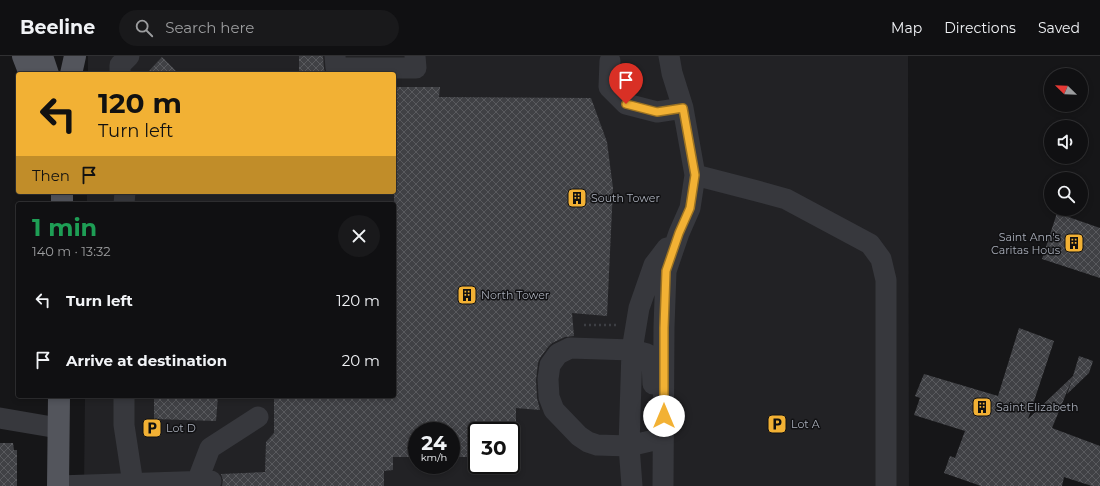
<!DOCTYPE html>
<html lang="en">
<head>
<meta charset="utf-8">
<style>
	body { margin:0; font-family:Montserrat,sans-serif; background:#19191b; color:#f1f3f6; height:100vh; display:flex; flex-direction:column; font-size:15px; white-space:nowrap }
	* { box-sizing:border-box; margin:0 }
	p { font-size:13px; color:#9c9d9f }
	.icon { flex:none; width:22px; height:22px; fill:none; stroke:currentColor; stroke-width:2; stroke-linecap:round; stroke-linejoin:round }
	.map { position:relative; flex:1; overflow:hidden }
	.panel { position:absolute; left:16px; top:146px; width:380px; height:196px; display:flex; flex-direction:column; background:#101012; border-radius:4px; box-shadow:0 2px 6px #0003,0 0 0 1px #303032 }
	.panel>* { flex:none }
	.top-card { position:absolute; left:16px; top:16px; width:380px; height:122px; border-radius:4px; box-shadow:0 2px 6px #0003,0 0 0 1px #303032; background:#f2b134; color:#111; overflow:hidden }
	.needle { width:26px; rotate:293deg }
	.buttons { position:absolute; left:1044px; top:12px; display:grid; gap:8px }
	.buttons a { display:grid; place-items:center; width:44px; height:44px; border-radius:50%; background:#101012; box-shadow:0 2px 6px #0003,0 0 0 1px #303032; font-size:20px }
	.speed { position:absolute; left:408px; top:366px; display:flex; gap:8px; font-size:20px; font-weight:700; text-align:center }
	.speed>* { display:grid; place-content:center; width:52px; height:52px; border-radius:50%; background:#101012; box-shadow:0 2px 6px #0003,0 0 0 1px #303032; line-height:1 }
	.speed small { font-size:10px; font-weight:400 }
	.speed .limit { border:2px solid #111; border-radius:6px; background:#fff; color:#111 }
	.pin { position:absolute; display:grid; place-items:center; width:34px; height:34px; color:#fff; margin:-41px -17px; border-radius:50% 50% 50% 0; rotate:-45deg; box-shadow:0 0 4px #0007 }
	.pin .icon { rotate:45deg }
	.me { position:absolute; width:44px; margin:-22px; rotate:0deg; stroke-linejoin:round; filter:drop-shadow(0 0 3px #0008) }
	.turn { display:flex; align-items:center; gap:14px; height:84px; padding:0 16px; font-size:18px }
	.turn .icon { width:52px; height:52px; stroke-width:2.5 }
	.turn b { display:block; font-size:28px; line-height:34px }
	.then { display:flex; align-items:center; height:38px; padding:0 16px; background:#0003; gap:8px; font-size:15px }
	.round { display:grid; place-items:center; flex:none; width:42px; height:42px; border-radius:21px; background:#19191b }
	.summary { display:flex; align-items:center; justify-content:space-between; height:68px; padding:0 16px }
	h1 { font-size:24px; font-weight:700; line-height:30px; color:#1e9e55 }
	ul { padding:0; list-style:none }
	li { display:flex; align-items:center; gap:12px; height:60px; padding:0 16px }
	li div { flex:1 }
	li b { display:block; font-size:15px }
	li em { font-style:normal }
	header { display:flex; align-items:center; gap:24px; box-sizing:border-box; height:56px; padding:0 20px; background:#101012; border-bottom:1px solid #303032 }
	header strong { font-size:19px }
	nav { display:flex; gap:22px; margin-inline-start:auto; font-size:14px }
	.search { width:280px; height:36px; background:#19191b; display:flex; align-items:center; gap:10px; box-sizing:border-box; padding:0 14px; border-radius:22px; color:#9c9d9f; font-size:15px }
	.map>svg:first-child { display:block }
</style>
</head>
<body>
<header>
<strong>Beeline</strong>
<div class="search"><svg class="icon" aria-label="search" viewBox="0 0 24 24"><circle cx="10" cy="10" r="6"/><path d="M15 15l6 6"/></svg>Search here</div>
<nav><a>Map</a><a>Directions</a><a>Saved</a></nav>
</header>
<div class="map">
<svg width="1100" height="430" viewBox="0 0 1100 430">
	<defs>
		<pattern id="building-cross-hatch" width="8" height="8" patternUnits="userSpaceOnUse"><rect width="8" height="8" fill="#404145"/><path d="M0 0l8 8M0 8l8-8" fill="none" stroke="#595a5e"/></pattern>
	</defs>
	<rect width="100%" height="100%" fill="#161618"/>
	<!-- built -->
	<path fill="#222225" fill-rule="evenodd" d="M88,0H908L909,430H84L85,340H394V148H87V136H394V18H88ZM417,375H451V409H417ZM477,375H511V409H477Z"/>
	<!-- building -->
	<path fill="url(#building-cross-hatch)" d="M299,0H323L324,13L326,18H299Z
		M162,1L179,18H146Z
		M394,31H440L439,41L591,42L607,86L613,132L607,260L572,257L574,280L565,281L552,287L548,291L540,302L538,307L536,324L537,342L540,354L516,352V375H477V401H451V375H417V401H393V414L384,415V430H222L223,424L221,418L265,416L266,386L274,377V340H394Z
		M1057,157L1100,172V222L1042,203Z
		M1019,272L1054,285L1028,363L1073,320L1079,300L1093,305L1089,317L1067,338L1073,321L1052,372L1100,390V430H1092L1064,421L1062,430H981L944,417L950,400L955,402L965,375L914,359L920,342L915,340L924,318L998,340Z
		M154,340H218L216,365L154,363Z
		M0,387H13L14,394H17V430H0Z"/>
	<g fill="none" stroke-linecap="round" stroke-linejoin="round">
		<!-- path -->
		<path stroke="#3d3f44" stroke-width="2.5" stroke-dasharray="2 3" stroke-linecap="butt" d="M584,269H617"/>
		<!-- minor -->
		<path stroke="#37383d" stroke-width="21" d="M335,0L336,12H416L415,0
			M610,5L609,31L626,48L657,56L683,52
			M120,18V9L129,0
			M695,119L757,135L786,143L870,188L881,203L886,224V430
			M124,148L125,136
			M653,328L652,306L647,298L632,294L570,292L558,298L550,309L548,323L549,341L554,354L579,380L588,386L597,389L629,390L663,382
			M124,340V369L133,428
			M0,362L58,372
			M197,426L210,392L258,361
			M58,430L211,425
			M632,430L629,390L632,294L639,252L654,209L667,192
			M663,430L664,271L666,215L679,177L690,152L695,119L683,52L672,17L669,0"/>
		<!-- major -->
		<path stroke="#53555c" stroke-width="22" d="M23,0L30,18
			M42,0L48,18
			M71,18L75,0
			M62,148V136
			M58,430L59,340"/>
	</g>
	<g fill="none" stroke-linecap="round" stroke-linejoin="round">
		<defs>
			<path id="route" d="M626,48L657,56L683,52L695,119L690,152L679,177L666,215L664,272V360"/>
		</defs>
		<!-- route casing -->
		<use href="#route" stroke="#9d7322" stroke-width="10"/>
		<!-- route -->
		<use href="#route" stroke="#f2b134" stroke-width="7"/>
	</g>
	<!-- icons -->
	<defs>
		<symbol id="building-square" viewBox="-11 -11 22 22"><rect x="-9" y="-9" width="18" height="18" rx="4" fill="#f2b134" stroke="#111113"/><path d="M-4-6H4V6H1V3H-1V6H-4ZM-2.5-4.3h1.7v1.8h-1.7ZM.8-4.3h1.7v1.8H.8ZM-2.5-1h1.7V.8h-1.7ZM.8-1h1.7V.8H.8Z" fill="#111"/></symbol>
		<symbol id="parking-square" viewBox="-11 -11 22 22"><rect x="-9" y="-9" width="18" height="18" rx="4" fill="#f2b134" stroke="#111113"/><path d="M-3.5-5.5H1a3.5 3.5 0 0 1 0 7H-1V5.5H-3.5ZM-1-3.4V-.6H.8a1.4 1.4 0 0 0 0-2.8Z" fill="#111"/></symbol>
	</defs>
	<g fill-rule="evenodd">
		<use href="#building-square" x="566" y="131" width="22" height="22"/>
		<use href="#building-square" x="1063" y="176" width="22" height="22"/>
		<use href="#building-square" x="456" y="228" width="22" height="22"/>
		<use href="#building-square" x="971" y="340" width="22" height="22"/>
		<use href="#parking-square" x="766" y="357" width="22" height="22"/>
		<use href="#parking-square" x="141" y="361" width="22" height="22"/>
	</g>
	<g text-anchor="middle" stroke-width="3" stroke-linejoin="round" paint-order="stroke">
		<!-- poi labels -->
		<g font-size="11" fill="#a8adb8" stroke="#111113" text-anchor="start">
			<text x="591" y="146">South Tower</text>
			<text x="1060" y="185" text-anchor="end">Saint Ann's<tspan x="1060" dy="13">Caritas Hous</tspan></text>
			<text x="481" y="243">North Tower</text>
			<text x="996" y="355">Saint Elizabeth</text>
			<text x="791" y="372">Lot A</text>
			<text x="166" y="376">Lot D</text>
		</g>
	</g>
</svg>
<div class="buttons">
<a><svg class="needle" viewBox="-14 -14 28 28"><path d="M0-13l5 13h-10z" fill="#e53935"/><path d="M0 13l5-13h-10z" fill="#9c9d9f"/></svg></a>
<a><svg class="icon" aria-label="sound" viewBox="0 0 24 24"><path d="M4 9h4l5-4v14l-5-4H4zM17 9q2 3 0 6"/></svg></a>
<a><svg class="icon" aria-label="search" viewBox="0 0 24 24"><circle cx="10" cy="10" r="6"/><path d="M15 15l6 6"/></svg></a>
</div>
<div class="speed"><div>24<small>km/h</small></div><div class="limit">30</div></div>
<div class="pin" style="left:626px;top:48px;background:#d93025"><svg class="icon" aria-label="arrive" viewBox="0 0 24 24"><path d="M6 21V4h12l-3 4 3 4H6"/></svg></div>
<svg class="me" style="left:664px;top:360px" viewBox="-20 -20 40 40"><circle r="19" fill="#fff"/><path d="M0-13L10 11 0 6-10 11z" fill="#f2b134"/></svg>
<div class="top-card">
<div class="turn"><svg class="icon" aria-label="left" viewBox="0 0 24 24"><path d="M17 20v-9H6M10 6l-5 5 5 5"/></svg><div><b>120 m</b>Turn left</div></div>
<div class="then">Then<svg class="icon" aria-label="arrive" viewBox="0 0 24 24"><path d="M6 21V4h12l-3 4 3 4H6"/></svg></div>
</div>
<section class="panel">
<div class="summary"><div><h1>1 min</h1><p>140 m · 13:32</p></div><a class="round"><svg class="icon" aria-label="close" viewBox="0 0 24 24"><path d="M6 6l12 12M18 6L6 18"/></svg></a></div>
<ul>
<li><svg class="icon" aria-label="left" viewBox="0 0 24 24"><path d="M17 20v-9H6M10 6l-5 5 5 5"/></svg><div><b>Turn left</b></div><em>120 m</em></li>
<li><svg class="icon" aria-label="arrive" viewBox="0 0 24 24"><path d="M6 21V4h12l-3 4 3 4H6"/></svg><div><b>Arrive at destination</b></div><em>20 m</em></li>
</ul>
</section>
</div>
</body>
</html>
